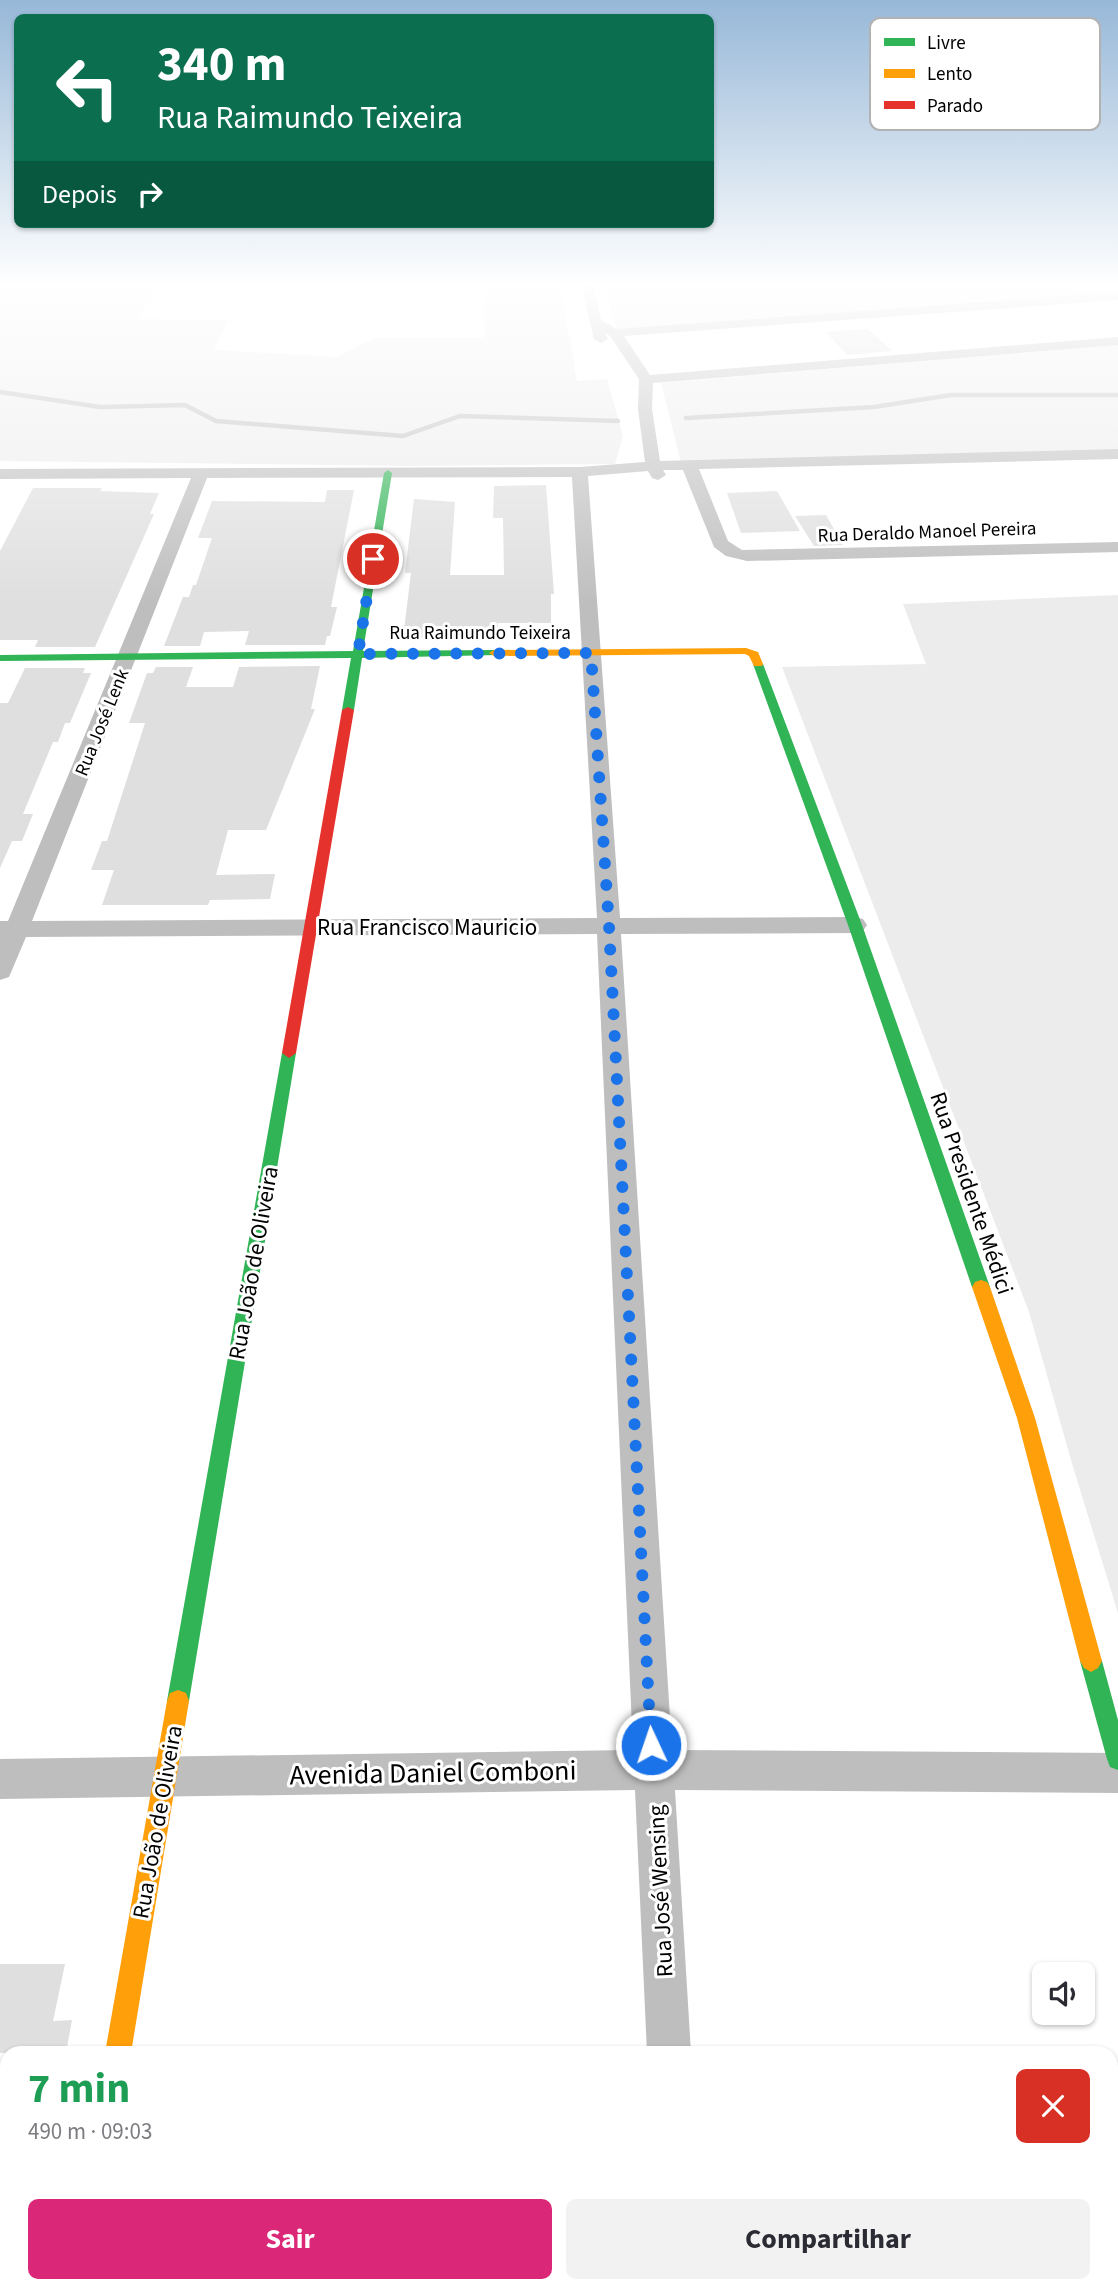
<!DOCTYPE html>
<html lang="pt">
<head>
<meta charset="utf-8">
<style>
	body { margin:0; font-family:"Source Sans 3",sans-serif; background:#f2f2f3; color:#2b2b33; height:100vh; display:flex; flex-direction:column; font-size:26px; white-space:nowrap }
	* { box-sizing:border-box; margin:0 }
	p { font-size:23px; color:#7c7c81 }
	.icon { flex:none; width:38px; height:38px; fill:none; stroke:currentColor; stroke-width:2; stroke-linecap:round; stroke-linejoin:round }
	.map { position:relative; flex:1; overflow:hidden }
	.drawer { position:absolute; left:0px; top:2046px; width:1118px; height:247px; display:flex; flex-direction:column; background:#fff; border-radius:21px 21px 0 0; box-shadow:0 2px 5px #0004 }
	.drawer>* { flex:none }
	.guide { position:absolute; left:14px; top:14px; width:700px; height:214px; border-radius:10px; box-shadow:0 2px 5px #0004; background:#0b6e4f; color:#fff; overflow:hidden }
	.controls { position:absolute; left:1032px; top:1962px; display:grid; gap:14px }
	.controls a { display:grid; place-items:center; width:63px; height:63px; border-radius:10px; background:#fff; box-shadow:0 2px 5px #0004; font-size:35px }
	.pin { position:absolute; display:grid; place-items:center; width:60px; height:60px; color:#fff; margin:-30px; border:4px solid #fff; border-radius:50%; box-shadow:0 2px 7px #0007 }
	.me { position:absolute; width:77px; margin:-38px; rotate:357deg; stroke-linejoin:round; filter:drop-shadow(0 0 5px #0008) }
	.turn { display:flex; align-items:center; gap:24px; height:147px; padding:0 28px; font-size:32px }
	.turn .icon { width:91px; height:91px; stroke-width:2.5 }
	.turn b { display:block; font-size:49px; line-height:60px }
	.then { display:flex; align-items:center; height:66px; padding:0 28px; background:#0003; gap:14px; font-size:26px }
	.round { display:grid; place-items:center; flex:none; width:74px; height:74px; border-radius:10px; background:#f2f2f3 }
	.headline { display:flex; align-items:center; justify-content:space-between; height:119px; padding:0 28px }
	h1 { font-size:42px; font-weight:700; line-height:52px; color:#1e9e55 }
	.cta { display:flex; gap:14px; margin-top:auto; padding:14px 28px }
	.cta a { flex:1; height:80px; border-radius:10px; background:#db2777; color:#fff; font-size:28px; font-weight:700; line-height:80px; text-align:center }
	.cta a+a { background:#f2f2f3; color:#2b2b33 }
	.map>svg:first-child { display:block }
</style>
</head>
<body>
<div class="map">
<svg width="1118" height="2291" viewBox="0 0 1118 2291">
	<rect width="100%" height="100%" fill="#fff"/>
	<!-- green -->
	<path fill="#ececec" d="M0,284L160,285L138,319L228,320L214,350L337,357L374,338H485L483,284H560L577,381L607,379L623,436L615,464L413,466L0,461Z
		M603,284H1118V292L617,330Z
		M1118,345V450L681,462L661,383Z
		M1118,595V1613L1073,1467L1029,1312L782,667L926,664L903,604Z"/>
	<g fill="none" stroke-linecap="round" stroke-linejoin="round">
		<!-- stream -->
		<path stroke="#bfbfbf" stroke-width="4.5" d="M0,392L100,407L185,405L216,421L403,436L460,416L618,421
			M686,418L874,407L951,395H1118"/>
	</g>
	<!-- building -->
	<path fill="#dfdfdf" d="M868,329L892,351L847,355L826,332Z
		M546,485L554,594H551V623H498V635L403,638L411,573H405L414,499L455,502L450,575H504L503,518H493L494,486Z
		M33,488H102L100,491L159,493L150,514H154L95,647H35L38,640H0V551Z
		M327,490H354L331,607H337L330,636H327L325,645H245L249,631L204,632L200,646H164L183,597H189L193,585H196L212,538H198L212,501L325,502Z
		M777,491L800,531L741,533L727,493Z
		M826,515L843,545L814,546L795,516Z
		M320,666L311,709H315L266,830H228L216,875L275,874L270,899L210,900L208,905H102L114,870H91L102,841H107L145,723H129L147,673H153L156,667H193L186,687H233L239,667Z
		M25,668H85L83,673H91L70,723H65L58,742H53L23,814H33L22,841H12L0,868V703H8Z
		M0,1964H65L53,2021L72,2020L66,2053H0Z"/>
	<g fill="none" stroke-linecap="round" stroke-linejoin="round">
		<!-- street -->
		<path fill="#bebebe" fill-rule="evenodd" d="M581,284H593L601,320L617,329L1118,292V300L624,336L650,375L1118,337V345L653,383L652,409L660,461L1118,449V459L699,469L728,541L742,550L1118,542V552L747,561L726,556L714,547L683,470H663L666,475L658,480L652,478L648,471L588,476L620,918L855,917L863,919L867,925L863,931L855,933L621,934L672,1750L1118,1753V1793L675,1790L691,2053H647L635,1790L0,1799V1759L633,1750L597,934L26,937L9,977L0,980V921H8L191,478L0,479V469L580,467L645,462L638,409L639,379L610,336L605,333L608,339L601,343L594,339ZM572,477L597,918L32,921L207,478Z
			M54,2286H104L103,2291H53Z
			M659,2286H708L709,2291H659Z"/>
		<!-- fast -->
		<path fill="#30b455" fill-rule="evenodd" d="M388,470L392,473L363,651L494,650L499,653L498,655L362,658L354,710L348,713L342,710L351,658L0,661V655L353,651L384,473Z
			M754,662L763,664L862,925L990,1287L987,1292L981,1294L975,1292L972,1287L848,925L753,664Z
			M289,1048L296,1053L189,1701L186,1709L178,1712L170,1709L167,1701L282,1053Z
			M1091,1650L1098,1654L1102,1661L1118,1720V1770L1110,1767L1107,1759L1080,1661L1084,1654Z"/>
		<!-- slow -->
		<path fill="#ff9f0a" fill-rule="evenodd" d="M746,648L758,652L763,664L762,666H754L749,656L745,654L494,656L489,653L494,650Z
			M981,1280L987,1282L990,1287L1035,1418L1102,1661L1098,1668L1091,1672L1084,1668L1080,1661L1017,1418L972,1287L975,1282Z
			M178,1690L186,1693L189,1701L131,2053H105L167,1701L170,1693Z"/>
		<!-- jam -->
		<path fill="#e5322d" fill-rule="evenodd" d="M348,707L354,710L296,1053L289,1058L282,1053L342,710Z"/>
	</g>
	<!-- sky -->
	<linearGradient id="sky" x2="0" y2="1"><stop stop-color="#97b8d8"/><stop offset="0.47" stop-color="#fff"/><stop offset="1" stop-color="#fff" stop-opacity="0"/></linearGradient>
	<rect width="1118" height="605" fill="url(#sky)"/>
	<g fill="none" stroke-linecap="round" stroke-linejoin="round">
		<!-- route -->
		<path stroke="#1a73e8" stroke-width="12" stroke-dasharray="0 21.6" d="M373,559L358,654L591,653L609,926L651,1745"/>
	</g>
	<g text-anchor="middle" stroke-width="6" stroke-linejoin="round" paint-order="stroke">
		<!-- far-street labels -->
		<g font-size="19" fill="#000" stroke="#fff">
			<text transform="translate(927 531) rotate(-2)" y="7">Rua Deraldo Manoel Pereira</text>
			<text x="480" y="639">Rua Raimundo Teixeira</text>
			<text transform="translate(101 722) rotate(-68)" y="7">Rua José Lenk</text>
		</g>
		<!-- street labels -->
		<g font-size="23" fill="#000" stroke="#fff">
			<text x="427" y="935">Rua Francisco Mauricio</text>
			<text transform="translate(972 1193) rotate(71)" y="8">Rua Presidente Médici</text>
			<text transform="translate(253 1263) rotate(-80)" y="8">Rua João de Oliveira</text>
			<text transform="translate(157 1822) rotate(-80)" y="8">Rua João de Oliveira</text>
			<text transform="translate(660 1891) rotate(-93)" y="8">Rua José Wensing</text>
		</g>
		<!-- near-street labels -->
		<g font-size="28" fill="#000" stroke="#fff">
			<text transform="translate(433 1772) rotate(-1)" y="10">Avenida Daniel Comboni</text>
		</g>
	</g>
	<!-- legend -->
	<rect x="870" y="18" width="230" height="112" rx="10" fill="#fff" stroke="#b2b2b2" stroke-width="2"/>
	<rect x="884" y="38" width="31" height="8" fill="#30b455"/>
	<rect x="884" y="69" width="31" height="9" fill="#ff9f0a"/>
	<rect x="884" y="101" width="31" height="8" fill="#e5322d"/>
	<g font-size="19" fill="#000">
		<text x="927" y="49">Livre</text>
		<text x="927" y="80">Lento</text>
		<text x="927" y="112">Parado</text>
	</g>
</svg>
<div class="controls">
<a><svg class="icon" aria-label="sound" viewBox="0 0 24 24"><path d="M4 9h4l5-4v14l-5-4H4zM17 9q2 3 0 6"/></svg></a>
</div>
<div class="pin" style="left:373px;top:559px;background:#d93025"><svg class="icon" aria-label="arrive" viewBox="0 0 24 24"><path d="M6 21V4h12l-3 4 3 4H6"/></svg></div>
<svg class="me" style="left:651px;top:1745px" viewBox="-20 -20 40 40"><circle r="17" fill="#1a73e8" stroke="#fff" stroke-width="3"/><path d="M0-11L8 9 0 5-8 9z" fill="#fff"/></svg>
<div class="guide">
<div class="turn"><svg class="icon" aria-label="left" viewBox="0 0 24 24"><path d="M17 20v-9H6M10 6l-5 5 5 5"/></svg><div><b>340 m</b>Rua Raimundo Teixeira</div></div>
<div class="then">Depois<svg class="icon" aria-label="right" viewBox="0 0 24 24"><path d="M7 20v-9h11M14 6l5 5-5 5"/></svg></div>
</div>
<section class="drawer">
<div class="headline"><div><h1>7 min</h1><p>490 m · 09:03</p></div><a class="round" style="background:#d93025;color:#fff"><svg class="icon" aria-label="close" viewBox="0 0 24 24"><path d="M6 6l12 12M18 6L6 18"/></svg></a></div>
<div class="cta"><a>Sair</a><a>Compartilhar</a></div>
</section>
</div>
</body>
</html>
